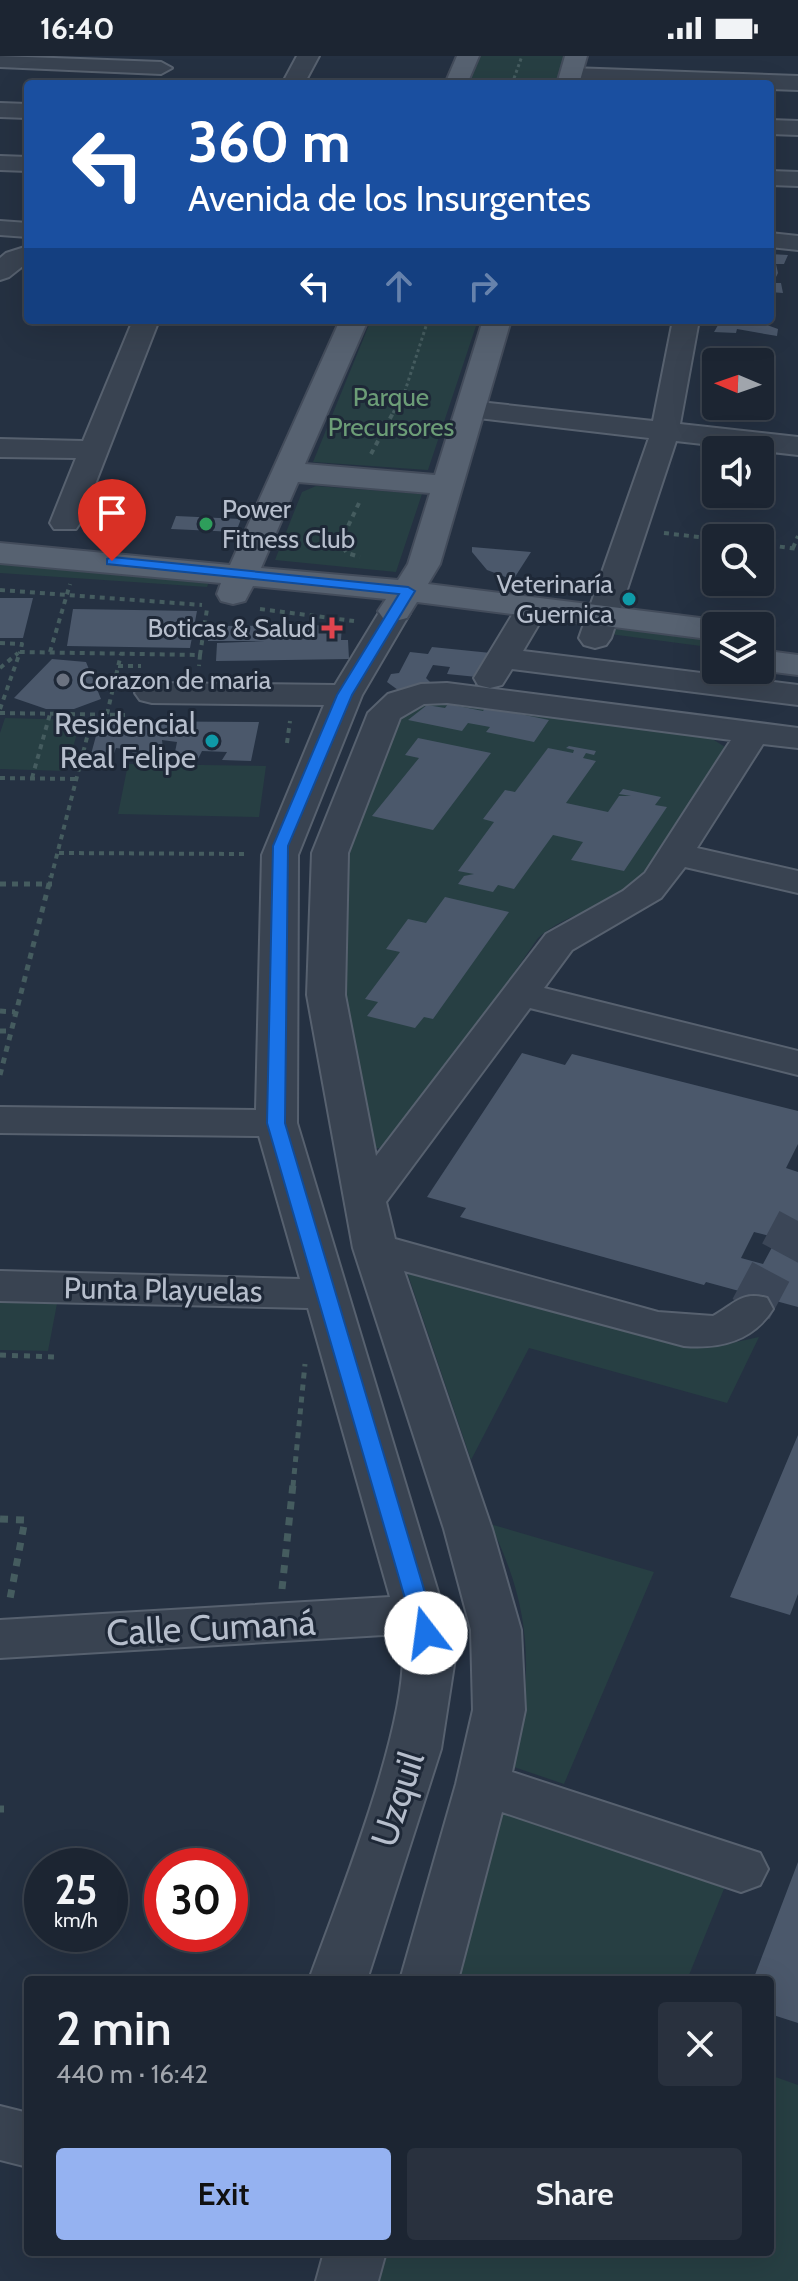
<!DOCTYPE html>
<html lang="en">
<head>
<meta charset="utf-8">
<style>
	body { margin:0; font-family:Cabin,sans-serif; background:#29313e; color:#f1f3f6; height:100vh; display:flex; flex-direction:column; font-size:30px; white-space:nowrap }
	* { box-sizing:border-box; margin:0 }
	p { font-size:26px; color:#a0a5ac }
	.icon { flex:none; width:44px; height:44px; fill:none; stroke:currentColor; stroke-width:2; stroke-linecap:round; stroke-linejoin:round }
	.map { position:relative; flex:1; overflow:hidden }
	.side { position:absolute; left:24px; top:1920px; width:750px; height:280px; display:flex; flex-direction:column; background:#1c2532; border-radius:8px; box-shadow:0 8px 32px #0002,0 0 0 2px #3a424d }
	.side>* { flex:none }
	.banner { position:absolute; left:24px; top:24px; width:750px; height:244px; border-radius:8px; box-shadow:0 8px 32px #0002,0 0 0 2px #3a424d; background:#1a4fa0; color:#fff; overflow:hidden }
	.needle { width:52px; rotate:272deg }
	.tools { position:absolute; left:702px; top:292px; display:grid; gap:16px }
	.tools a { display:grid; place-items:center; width:72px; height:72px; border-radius:8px; background:#1c2532; box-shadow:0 8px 32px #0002,0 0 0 2px #3a424d; font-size:40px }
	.speed { position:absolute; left:24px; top:1792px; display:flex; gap:16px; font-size:40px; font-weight:700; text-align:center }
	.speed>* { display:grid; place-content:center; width:104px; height:104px; border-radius:50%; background:#1c2532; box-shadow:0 8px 32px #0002,0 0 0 2px #3a424d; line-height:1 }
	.speed small { font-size:20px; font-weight:400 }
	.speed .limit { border:12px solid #d22; background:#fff; color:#111 }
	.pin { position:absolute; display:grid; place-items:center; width:68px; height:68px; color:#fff; margin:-82px -34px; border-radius:50% 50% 50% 0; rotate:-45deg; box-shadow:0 0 8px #0007 }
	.pin .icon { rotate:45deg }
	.me { position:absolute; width:88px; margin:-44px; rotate:345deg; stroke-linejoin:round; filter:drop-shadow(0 0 6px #0008) }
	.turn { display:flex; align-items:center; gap:28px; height:168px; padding:0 32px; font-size:36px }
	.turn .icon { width:104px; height:104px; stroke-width:2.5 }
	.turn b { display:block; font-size:56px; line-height:68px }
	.lanes { display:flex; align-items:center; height:76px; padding:0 32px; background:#0003; justify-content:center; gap:40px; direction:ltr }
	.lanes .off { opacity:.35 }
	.round { display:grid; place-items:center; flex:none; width:84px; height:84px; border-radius:8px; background:#29313e }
	.summary { display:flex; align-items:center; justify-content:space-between; height:136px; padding:0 32px }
	h1 { font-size:48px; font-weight:600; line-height:60px }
	.primary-button { display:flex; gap:16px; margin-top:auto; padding:16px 32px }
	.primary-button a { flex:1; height:92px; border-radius:8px; background:#95b2f1; color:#111; font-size:32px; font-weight:600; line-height:92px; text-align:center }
	.primary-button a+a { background:#29313e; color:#f1f3f6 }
	.status { display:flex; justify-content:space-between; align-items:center; height:56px; padding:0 40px; background:#1c2532; direction:ltr }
	.status svg { height:22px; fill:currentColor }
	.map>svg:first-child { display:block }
</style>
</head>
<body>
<div class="status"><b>16:40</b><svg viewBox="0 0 49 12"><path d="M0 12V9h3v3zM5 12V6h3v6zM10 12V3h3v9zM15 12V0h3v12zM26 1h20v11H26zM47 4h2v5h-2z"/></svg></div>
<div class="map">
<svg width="798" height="2225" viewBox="0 0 798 2225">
	<rect width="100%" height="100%" fill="#253142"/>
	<!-- green -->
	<path fill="#273f43" d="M477,0H566L556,28H467Z
		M371,264H478L428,414L313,406Z
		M316,430L422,438L396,516L275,504L302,436Z
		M0,505L210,523L207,531L0,517Z
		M611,571L716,583V592L610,578Z
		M443,641L711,682L725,691C720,705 650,816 640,826C610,852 568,855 538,882L399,1084C388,1092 382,1094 368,1091C352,987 329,880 353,776C363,736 383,695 398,656Z
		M5,662L81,664L66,715L0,713V677Z
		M128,708L266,710L259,761L118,758Z
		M405,1210L679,1289L713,1291L759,1281L727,1347L529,1292L471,1404Z
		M0,1236L59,1237L48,1295L0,1294Z
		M490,1468L654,1516L564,1728L511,1710C535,1620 532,1552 490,1468Z
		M495,1747L728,1823L687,1924H445Z
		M770,2019L798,2029V2225H360L368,2196H770Z"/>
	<!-- building -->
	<path fill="#4b586b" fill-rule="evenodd" d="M770,198L788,199L784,208H776L778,217L773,227H781L783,237L770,236Z
		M721,264H768L767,269L778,273L777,280L737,273L736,277L714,276Z
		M176,460L241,463L236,476L171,473Z
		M472,491L531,496L513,524L487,514L472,496Z
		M0,542H33L23,582H0Z
		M73,553L197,555L190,592L67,590Z
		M342,569L341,584H348L349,603L216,605L217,587L265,585H208V570Z
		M432,591L491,597L477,621L447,618L450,611L433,609L426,622L430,626L398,634L387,626L391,618L399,617L410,596L428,598Z
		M52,603L86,606L101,643L74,653H46L14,642Z
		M448,648L483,655L486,651L549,664L534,686L486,676L490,671L468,667L462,675L408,664L427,649L445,652Z
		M100,665L259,666L251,705L222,704L227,696L202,695L198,703L174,701L177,686L162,684L164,703H131L133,694L116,692L112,703L90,702Z
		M418,682L491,697L433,774L372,760L419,702L405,699Z
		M569,690L596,695L594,699L586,697L583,702L596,705L566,747L608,756L619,740H631L619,738L623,733L661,741L655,749L667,751L624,815L571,804L583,786L553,779L514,833L498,829L493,836L458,828L464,820L474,818L458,815L494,766L483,763L505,734L515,736L548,692L573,697L574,694L566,692Z
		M445,841L509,856L433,963L424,961L415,972L367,960L378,946L365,943L400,896L386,893L408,863L426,867Z
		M522,997L565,1009L572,998L798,1055V1088L786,1112L798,1116V1251L706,1226L704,1229L460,1161L466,1152L427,1141ZM754,1176L777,1182L763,1208L741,1202Z
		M798,1379V1538L790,1559L730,1541Z
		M798,1806V1967L770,1958V1924H753Z"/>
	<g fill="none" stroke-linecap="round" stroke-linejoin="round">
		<!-- minor-tunnel -->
		<path stroke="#3b4657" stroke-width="42" stroke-dasharray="42 21" stroke-linecap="butt" d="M751,1253L798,1165"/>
		<defs>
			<path id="minor" d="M0,0L161,6L172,12L161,18L0,11Z
				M297,0H319L304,28H282Z
				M571,12L798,20V34L770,33V28L563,24L560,19Z
				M0,47L28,48V62L0,61Z
				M770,64L798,65V79L770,78Z
				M0,100L28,101V115L0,114Z
				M770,115L798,116V130L770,129Z
				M0,165L28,167V181L0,179Z
				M770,177L798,180V194L770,191Z
				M28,190V206L9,221L0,224V202L6,197Z
				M133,264H159L80,467L76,473H54L50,467L76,402L0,401V383L83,385Z
				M673,264H699L680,368L798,381V399L676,385L611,582L606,589L595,592L584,589L579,582L649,382L470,361L460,359L456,353L460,347L470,345L653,365Z
				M533,542L544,544L549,551L523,595L798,629V649L512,613L502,629L490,632L478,629L474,622L517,551L522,544Z
				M394,547L405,550L410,557L362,639L298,799L297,1067L456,1596L441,1693L367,1924H309C335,1851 419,1645 400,1578L0,1602V1564L390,1541L308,1252L0,1245V1215L300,1223L259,1080L0,1077V1051L256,1054L262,799L324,649L152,647L140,644L135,637L140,630L152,627L335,629L383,550Z
				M447,627L798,672V692L763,688L697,792L798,815V837L685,811L661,842L572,894L544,932L798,995V1019L530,952L386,1146L395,1183L658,1256L713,1260C735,1248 741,1235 767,1242L773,1253C753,1285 720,1293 684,1290L404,1215L492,1473L521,1574L525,1654L512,1716L760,1797L768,1813L760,1829L741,1836L502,1756L458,1924H400L456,1728L473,1654L471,1574L444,1473L353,1192L307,939L312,797L368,657L388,638L421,628ZM447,647L731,684L645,817L623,835L546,878L376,1100L345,939L348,797L400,662L424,648Z
				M0,2050L28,2057V2111L0,2104Z
				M324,2196H386L378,2225H316Z"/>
			<path id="major" d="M457,0H479L467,28H445Z
				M565,0H587L579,28H557Z
				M340,264H368L305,408L435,419L483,264H511L440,508L428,528L716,564L730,570H716V584L417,546L407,562L395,565L383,562L378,555L386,543L253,530L245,545L233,548L221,545L217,538L221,527L0,507V487L230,509ZM298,426L430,437L408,508L398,524L261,512Z
				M760,594L798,599V619L759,614Z"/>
		</defs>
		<!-- minor casing -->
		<use href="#minor" stroke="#57616f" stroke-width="4"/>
		<!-- major casing -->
		<use href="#major" stroke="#434c5b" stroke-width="4"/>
		<!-- path-far3 -->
		<path stroke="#455c5f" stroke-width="3" stroke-dasharray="3 3" stroke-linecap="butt" d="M512,28L522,0
			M393,357L405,335L428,264"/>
		<!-- path-far2 -->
		<path stroke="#455c5f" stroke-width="4" stroke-dasharray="5 5" stroke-linecap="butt" d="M371,398L394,355
			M359,447L340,487L347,497L360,501
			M664,477L716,483
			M760,488L798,493
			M793,492L798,480
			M0,534L202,549
			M260,553L354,565
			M0,587L22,588L20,596L200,599L199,610
			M50,596L70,528
			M200,599L207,553
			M118,610H141
			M0,612L18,597
			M0,653L20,596
			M0,657L130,659
			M107,658L121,598
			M287,687L290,665
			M0,722L78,723
			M32,722L50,658
			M59,797L246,798
			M51,822L93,658"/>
		<!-- path-far1 -->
		<path stroke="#455c5f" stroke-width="5" stroke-dasharray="6 6" stroke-linecap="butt" d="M0,828H52
			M0,955L15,956
			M0,975H10
			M0,1019L51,820
			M0,1299L55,1301
			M293,1430L305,1308"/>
		<!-- path -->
		<path stroke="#455c5f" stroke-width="7" stroke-dasharray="8 8" stroke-linecap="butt" d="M0,1463L25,1464L9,1548
			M282,1533L293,1428
			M0,1753H4"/>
		<!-- minor -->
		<use href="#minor" fill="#394351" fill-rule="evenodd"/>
		<!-- major -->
		<use href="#major" fill="#576271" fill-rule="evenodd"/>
	</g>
	<!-- route -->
	<path fill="#1a73e8" stroke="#114b97" stroke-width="2" d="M112,501L408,531L415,535L352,639L288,790L285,1067L437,1577L426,1586L415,1577L267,1067L273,790L337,639L399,538L107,508V503Z"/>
	<!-- markers -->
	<circle fill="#2e9e5b" stroke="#1e2837" stroke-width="3" cx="206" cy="468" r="8"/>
	<g fill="#0f9aa8" stroke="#1e2837" stroke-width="3">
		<circle cx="629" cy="543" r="8"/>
		<circle cx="212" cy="685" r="8"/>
	</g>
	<path fill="#e0444e" stroke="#1e2837" stroke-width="3" d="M328 560h8v8h8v8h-8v8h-8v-8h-8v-8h8z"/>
	<circle fill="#6b7280" stroke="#1e2837" stroke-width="3" cx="63" cy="624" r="8"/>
	<g text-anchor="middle" stroke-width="6" stroke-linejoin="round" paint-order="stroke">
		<!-- far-park labels -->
		<g font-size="26" fill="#6c9d77" stroke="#1e2837">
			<text x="391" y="350">Parque<tspan x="391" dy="30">Precursores</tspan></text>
		</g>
		<!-- far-poi labels -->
		<g font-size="26" fill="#b6becc" stroke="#1e2837" text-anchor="start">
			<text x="222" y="462">Power<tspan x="222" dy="30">Fitness Club</tspan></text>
			<text x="613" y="537" text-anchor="end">Veterinaría<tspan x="613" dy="30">Guernica</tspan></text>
			<text x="316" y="581" text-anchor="end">Boticas &amp; Salud</text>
			<text x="79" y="633">Corazon de maria</text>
		</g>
		<!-- poi labels -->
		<g font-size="30" fill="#b6becc" stroke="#1e2837" text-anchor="end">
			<text x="196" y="678">Residencial<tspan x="196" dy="34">Real Felipe</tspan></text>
		</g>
		<!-- street labels -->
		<g font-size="30" fill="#b6becc" stroke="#1e2837">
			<text transform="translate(163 1234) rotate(1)" y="10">Punta Playuelas</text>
		</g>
		<!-- near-street labels -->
		<g font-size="36" fill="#b6becc" stroke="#1e2837">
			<text transform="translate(211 1571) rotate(-3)" y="13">Calle Cumaná</text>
			<text transform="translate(397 1743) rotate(-72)" y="13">Uzquil</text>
		</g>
	</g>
</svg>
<div class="tools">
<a><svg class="needle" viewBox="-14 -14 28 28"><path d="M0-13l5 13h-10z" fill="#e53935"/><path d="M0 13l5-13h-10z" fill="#a0a5ac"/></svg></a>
<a><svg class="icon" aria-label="sound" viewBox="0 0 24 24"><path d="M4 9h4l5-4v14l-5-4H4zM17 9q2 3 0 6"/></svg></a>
<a><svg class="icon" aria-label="search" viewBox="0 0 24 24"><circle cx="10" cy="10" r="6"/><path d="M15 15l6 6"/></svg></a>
<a><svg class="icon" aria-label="layers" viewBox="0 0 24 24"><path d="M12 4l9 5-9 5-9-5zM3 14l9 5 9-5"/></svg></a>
</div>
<div class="speed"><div>25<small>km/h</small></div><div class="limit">30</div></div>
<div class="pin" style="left:112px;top:505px;background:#d93025"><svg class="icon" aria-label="arrive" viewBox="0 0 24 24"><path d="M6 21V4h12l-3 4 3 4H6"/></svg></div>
<svg class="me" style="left:426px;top:1577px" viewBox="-20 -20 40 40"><circle r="19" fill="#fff"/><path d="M0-13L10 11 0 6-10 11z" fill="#1a73e8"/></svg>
<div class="banner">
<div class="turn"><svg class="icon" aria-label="left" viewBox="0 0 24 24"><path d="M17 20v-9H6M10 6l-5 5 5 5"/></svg><div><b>360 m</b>Avenida de los Insurgentes</div></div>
<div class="lanes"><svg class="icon" aria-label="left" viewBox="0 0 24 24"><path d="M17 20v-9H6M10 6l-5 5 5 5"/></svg><svg class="icon off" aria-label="ahead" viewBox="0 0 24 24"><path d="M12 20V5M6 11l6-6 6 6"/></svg><svg class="icon off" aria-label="right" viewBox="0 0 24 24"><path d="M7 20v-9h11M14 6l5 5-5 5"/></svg></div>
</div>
<section class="side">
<div class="summary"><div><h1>2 min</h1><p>440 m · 16:42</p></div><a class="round"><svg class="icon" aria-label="close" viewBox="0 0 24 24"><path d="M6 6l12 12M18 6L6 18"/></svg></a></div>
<div class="primary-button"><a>Exit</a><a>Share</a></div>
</section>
</div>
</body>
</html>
